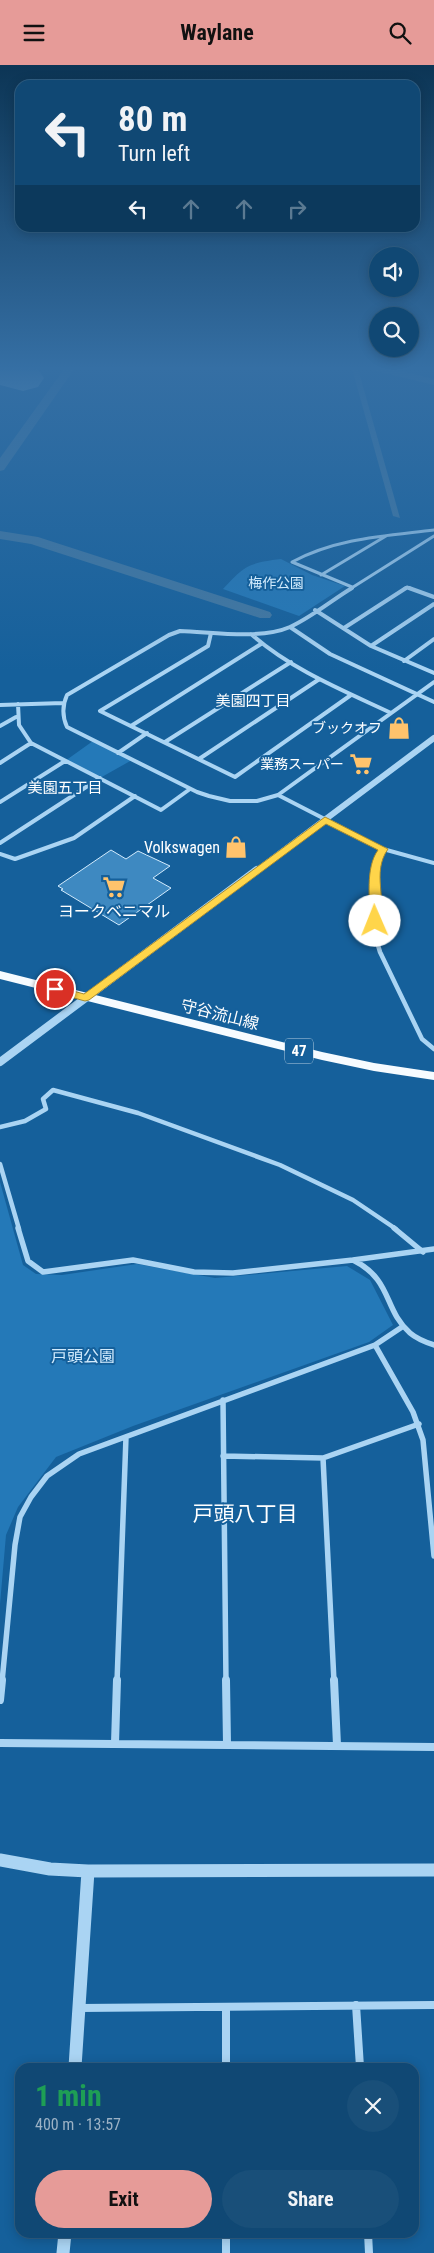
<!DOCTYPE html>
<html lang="en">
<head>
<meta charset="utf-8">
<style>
	body { margin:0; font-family:"Roboto Condensed","Noto Sans JP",sans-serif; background:#194f79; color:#f1f3f6; height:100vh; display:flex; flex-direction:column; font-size:19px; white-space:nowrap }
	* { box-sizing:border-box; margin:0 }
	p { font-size:16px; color:#9cb2c5 }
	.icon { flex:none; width:28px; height:28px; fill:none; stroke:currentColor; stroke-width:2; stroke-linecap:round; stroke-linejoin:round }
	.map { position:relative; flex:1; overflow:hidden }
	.details { position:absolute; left:15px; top:1998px; width:404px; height:175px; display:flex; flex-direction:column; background:#104874; border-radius:15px; box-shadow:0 2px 12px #0003,0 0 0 1px #306086 }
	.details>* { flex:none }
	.top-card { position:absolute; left:15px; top:15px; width:405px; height:152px; border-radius:15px; box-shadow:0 2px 12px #0003,0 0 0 1px #306086; background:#104874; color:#f1f3f6; overflow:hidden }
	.tools { position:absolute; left:369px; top:182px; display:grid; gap:10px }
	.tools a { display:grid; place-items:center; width:50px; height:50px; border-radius:50%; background:#104874; box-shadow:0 2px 12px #0003,0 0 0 1px #306086; font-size:25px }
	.pin { position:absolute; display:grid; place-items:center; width:42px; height:42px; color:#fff; margin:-21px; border:2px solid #fff; border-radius:50%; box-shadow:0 1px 5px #0007 }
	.me { position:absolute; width:55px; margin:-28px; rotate:359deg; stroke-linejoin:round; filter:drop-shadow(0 0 4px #0008) }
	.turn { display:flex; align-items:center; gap:18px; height:105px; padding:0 20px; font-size:22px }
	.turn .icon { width:65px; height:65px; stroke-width:2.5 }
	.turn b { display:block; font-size:35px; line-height:42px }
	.lanes { display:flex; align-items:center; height:48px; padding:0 20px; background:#0003; justify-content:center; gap:25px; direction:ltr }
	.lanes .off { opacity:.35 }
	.round { display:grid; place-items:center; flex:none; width:52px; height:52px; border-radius:26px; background:#194f79 }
	.summary { display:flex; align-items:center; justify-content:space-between; height:85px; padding:0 20px }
	h1 { font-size:30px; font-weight:700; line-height:38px; color:#1e9e55 }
	.button { display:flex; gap:10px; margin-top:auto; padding:10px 20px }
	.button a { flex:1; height:58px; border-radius:30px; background:#e69b98; color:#111; font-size:20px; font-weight:700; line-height:58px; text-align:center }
	.button a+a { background:#194f79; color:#f1f3f6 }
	header { display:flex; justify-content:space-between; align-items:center; height:65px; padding:0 20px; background:#e69b98; color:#111; font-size:22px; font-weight:700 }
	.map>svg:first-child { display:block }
</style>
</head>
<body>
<header><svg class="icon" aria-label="menu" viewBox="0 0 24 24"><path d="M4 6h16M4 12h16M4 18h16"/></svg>Waylane<svg class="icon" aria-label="search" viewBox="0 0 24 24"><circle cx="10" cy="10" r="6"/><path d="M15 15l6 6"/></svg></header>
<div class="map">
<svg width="434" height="2188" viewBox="0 0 434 2188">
	<rect width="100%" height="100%" fill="#15609b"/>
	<!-- green -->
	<path fill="#2479b8" d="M281,494L312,510L345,521L299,551L223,524C245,500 249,498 281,494Z
		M93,676L132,695L100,713L65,696Z
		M0,1117L23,1200L36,1209L62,1210L137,1199L215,1213L347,1201L370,1215L393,1260L369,1277L133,1361L56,1392L18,1442L6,1470L0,1539Z"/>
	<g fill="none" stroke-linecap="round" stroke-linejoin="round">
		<!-- canal -->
		<path fill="#4378a1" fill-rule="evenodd" d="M351,300H357L400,453L393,451Z"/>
		<!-- river -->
		<path fill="#4378a1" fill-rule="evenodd" d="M67,300H77L4,405L0,406V393Z
			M358,300H376L434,314V320L359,302Z
			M0,466L38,472L270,547L272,550L270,553H260L31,479L0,474Z"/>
		<!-- runway -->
		<path fill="#8ab0cd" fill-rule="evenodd" d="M0,300H20L38,304L44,313L38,322L23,326L0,320Z"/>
	</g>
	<!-- building -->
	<path fill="#3e89c1" stroke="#d2ebfd" d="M111,785L126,794L138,786L170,801L153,813L171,823L119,860L61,825L63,824L58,821Z"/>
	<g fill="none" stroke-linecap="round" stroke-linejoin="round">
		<!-- minor-far4 -->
		<path stroke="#aad4f3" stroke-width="3" d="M321,510L386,471
			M352,522L292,497C337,473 385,471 434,465
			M350,524L434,471
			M404,524L407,522L412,524"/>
		<!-- minor-far3 -->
		<path stroke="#aad4f3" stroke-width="4" d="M352,523C332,535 312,552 290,562C260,575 213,567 180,566L169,570L67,630C62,641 62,651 67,662L197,727L209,731L230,736H257L278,730L434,617
			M409,523L434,532
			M315,545L371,581L434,608
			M290,562L330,589L434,637
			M344,563L406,523
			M211,568L208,581L100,646L235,712L351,630
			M251,569C292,605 342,625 391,648
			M371,581L434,539
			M404,596L434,574
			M18,639L19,660L31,678L161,745L190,724
			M0,640L63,638
			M0,661L16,652
			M131,661L261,579
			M165,677L291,597
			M118,688L147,668
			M199,694L318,615
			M0,698L31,678
			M278,730L383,784L434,798
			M0,737L65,696
			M0,778L100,713
			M0,789L15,794L74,773L135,731
			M375,807L377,792L383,784"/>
		<!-- minor-far2 -->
		<path stroke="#aad4f3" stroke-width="4.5" d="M375,805V870L380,887L422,974L434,984
			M0,1062L25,1056L46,1044L43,1034L53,1025L138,1048L280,1100L353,1135L396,1164
			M0,1099L19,1164"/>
		<!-- minor-far1 -->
		<path stroke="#aad4f3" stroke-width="5.5" d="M18,1163L28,1196L43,1207L133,1195L194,1207L233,1208L353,1195C393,1215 383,1244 410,1268C417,1274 425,1277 434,1280
			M394,1163L423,1187
			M353,1195L434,1184
			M375,1280L413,1347L423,1375L434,1491
			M223,1335L226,1617
			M223,1391L323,1393L419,1359
			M323,1393L334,1617
			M2,1617L15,1480L20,1452L31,1432L47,1411L79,1389L375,1280L402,1262
			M117,1617L126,1372"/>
		<!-- minor -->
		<path stroke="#aad4f3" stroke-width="8" d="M226,1615L227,1679
			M334,1615L337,1680
			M0,1635L2,1615
			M0,1678L434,1682
			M115,1678L117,1615
			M356,1940L360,2002
			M226,1942V2002
			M80,1943L434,1940
			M226,2168V2188
			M368,2168L369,2188"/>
		<!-- tertiary-far2 -->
		<path stroke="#aad4f3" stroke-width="6" d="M255,807L434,673"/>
		<!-- tertiary-far1 -->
		<path stroke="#aad4f3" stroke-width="8" d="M0,997L257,805"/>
		<!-- tertiary -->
		<path stroke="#aad4f3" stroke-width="13" d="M0,1795L50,1804L88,1806L434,1805
			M75,2002L88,1806
			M63,2188L65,2168"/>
		<!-- primary -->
		<path fill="#f6fbff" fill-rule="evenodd" d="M0,906L322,987L374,998L434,1007V1015L374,1006L322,995L0,914Z"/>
	</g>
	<!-- sky -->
	<linearGradient id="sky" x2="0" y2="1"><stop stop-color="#0c3555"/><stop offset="0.5" stop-color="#356fa4"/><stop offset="1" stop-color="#356fa4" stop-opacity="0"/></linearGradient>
	<rect width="434" height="606" fill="url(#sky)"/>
	<!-- route -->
	<path fill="#ffd54a" stroke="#a68a30" d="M325,752L388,784C371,808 388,836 379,858H372L370,856C370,835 365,803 378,785L326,759L89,935L85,936L52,927V922L55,921L84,929Z"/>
	<!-- icons -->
	<defs>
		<symbol id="shop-bare" viewBox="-9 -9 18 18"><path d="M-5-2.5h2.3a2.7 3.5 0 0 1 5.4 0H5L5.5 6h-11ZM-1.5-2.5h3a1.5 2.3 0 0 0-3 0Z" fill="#ffc36c" stroke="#15609b" stroke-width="2.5" paint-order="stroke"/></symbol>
		<symbol id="supermarket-bare" viewBox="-9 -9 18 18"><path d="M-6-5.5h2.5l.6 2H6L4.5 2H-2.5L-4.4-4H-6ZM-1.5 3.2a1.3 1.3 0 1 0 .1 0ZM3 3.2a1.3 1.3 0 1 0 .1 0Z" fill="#ffc36c" stroke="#15609b" stroke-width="2.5" paint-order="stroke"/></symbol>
	</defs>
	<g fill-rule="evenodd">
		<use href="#shop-bare" x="383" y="647" width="32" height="32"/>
		<use href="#supermarket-bare" x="345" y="683" width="32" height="32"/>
		<use href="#shop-bare" x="220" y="766" width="32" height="32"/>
		<use href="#supermarket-bare" x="98" y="806" width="32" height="32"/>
	</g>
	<g text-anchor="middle" stroke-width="4" stroke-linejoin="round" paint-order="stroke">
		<!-- far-park labels -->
		<g font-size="14" fill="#d2ebfd" stroke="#15609b">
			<text x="276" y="523">梅作公園</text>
		</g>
		<!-- far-poi labels -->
		<g font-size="14" fill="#fff" stroke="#15609b" text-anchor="end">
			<text x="382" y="668">ブックオフ</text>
			<text x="344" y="704">業務スーパー</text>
		</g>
		<!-- far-neighbourhood labels -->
		<g font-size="15" fill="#fff" stroke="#15609b">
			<text x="253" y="641">美園四丁目</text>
			<text x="65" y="728">美園五丁目</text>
		</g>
		<!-- shield labels -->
		<rect fill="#15609b" stroke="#b9cfe1" stroke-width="1" x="285" y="973.5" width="28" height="25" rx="4"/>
		<g font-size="15" font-weight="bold" fill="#fff">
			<text x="299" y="991">47</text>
		</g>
		<!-- poi labels -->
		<g font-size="16" fill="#fff" stroke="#15609b" text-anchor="end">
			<text x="220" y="788">Volkswagen</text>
			<text x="114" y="852" text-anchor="middle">ヨークベニマル</text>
		</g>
		<!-- street labels -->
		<g font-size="16" fill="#fff" stroke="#15609b">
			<text transform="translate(220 949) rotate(14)" y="6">守谷流山線</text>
		</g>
		<!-- park labels -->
		<g font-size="16" fill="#d2ebfd" stroke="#15609b">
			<text x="83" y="1297">戸頭公園</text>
		</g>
		<!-- near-neighbourhood labels -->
		<g font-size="21" fill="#fff" stroke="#15609b">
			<text x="245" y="1456">戸頭八丁目</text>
		</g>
	</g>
</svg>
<div class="tools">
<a><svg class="icon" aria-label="sound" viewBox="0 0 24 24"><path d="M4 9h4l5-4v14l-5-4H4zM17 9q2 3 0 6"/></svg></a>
<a><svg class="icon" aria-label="search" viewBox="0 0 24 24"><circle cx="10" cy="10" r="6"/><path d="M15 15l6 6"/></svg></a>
</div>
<div class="pin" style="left:55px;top:924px;background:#d93025"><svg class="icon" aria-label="arrive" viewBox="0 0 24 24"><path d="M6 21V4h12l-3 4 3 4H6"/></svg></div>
<svg class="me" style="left:375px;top:856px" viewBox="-20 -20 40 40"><circle r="19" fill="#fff"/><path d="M0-13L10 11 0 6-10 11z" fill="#ffd54a"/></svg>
<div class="top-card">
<div class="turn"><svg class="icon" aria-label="left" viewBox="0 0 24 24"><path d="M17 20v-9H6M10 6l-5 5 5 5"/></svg><div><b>80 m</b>Turn left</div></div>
<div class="lanes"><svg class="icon" aria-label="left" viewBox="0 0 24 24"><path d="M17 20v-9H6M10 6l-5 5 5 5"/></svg><svg class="icon off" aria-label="ahead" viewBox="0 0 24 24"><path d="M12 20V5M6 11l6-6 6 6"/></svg><svg class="icon off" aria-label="ahead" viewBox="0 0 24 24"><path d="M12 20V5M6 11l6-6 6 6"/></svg><svg class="icon off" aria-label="right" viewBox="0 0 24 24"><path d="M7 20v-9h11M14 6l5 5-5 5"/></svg></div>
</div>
<section class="details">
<div class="summary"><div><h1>1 min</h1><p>400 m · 13:57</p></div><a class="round"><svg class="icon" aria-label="close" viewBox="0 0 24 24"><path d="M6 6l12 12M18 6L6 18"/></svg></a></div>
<div class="button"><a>Exit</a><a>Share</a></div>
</section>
</div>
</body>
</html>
